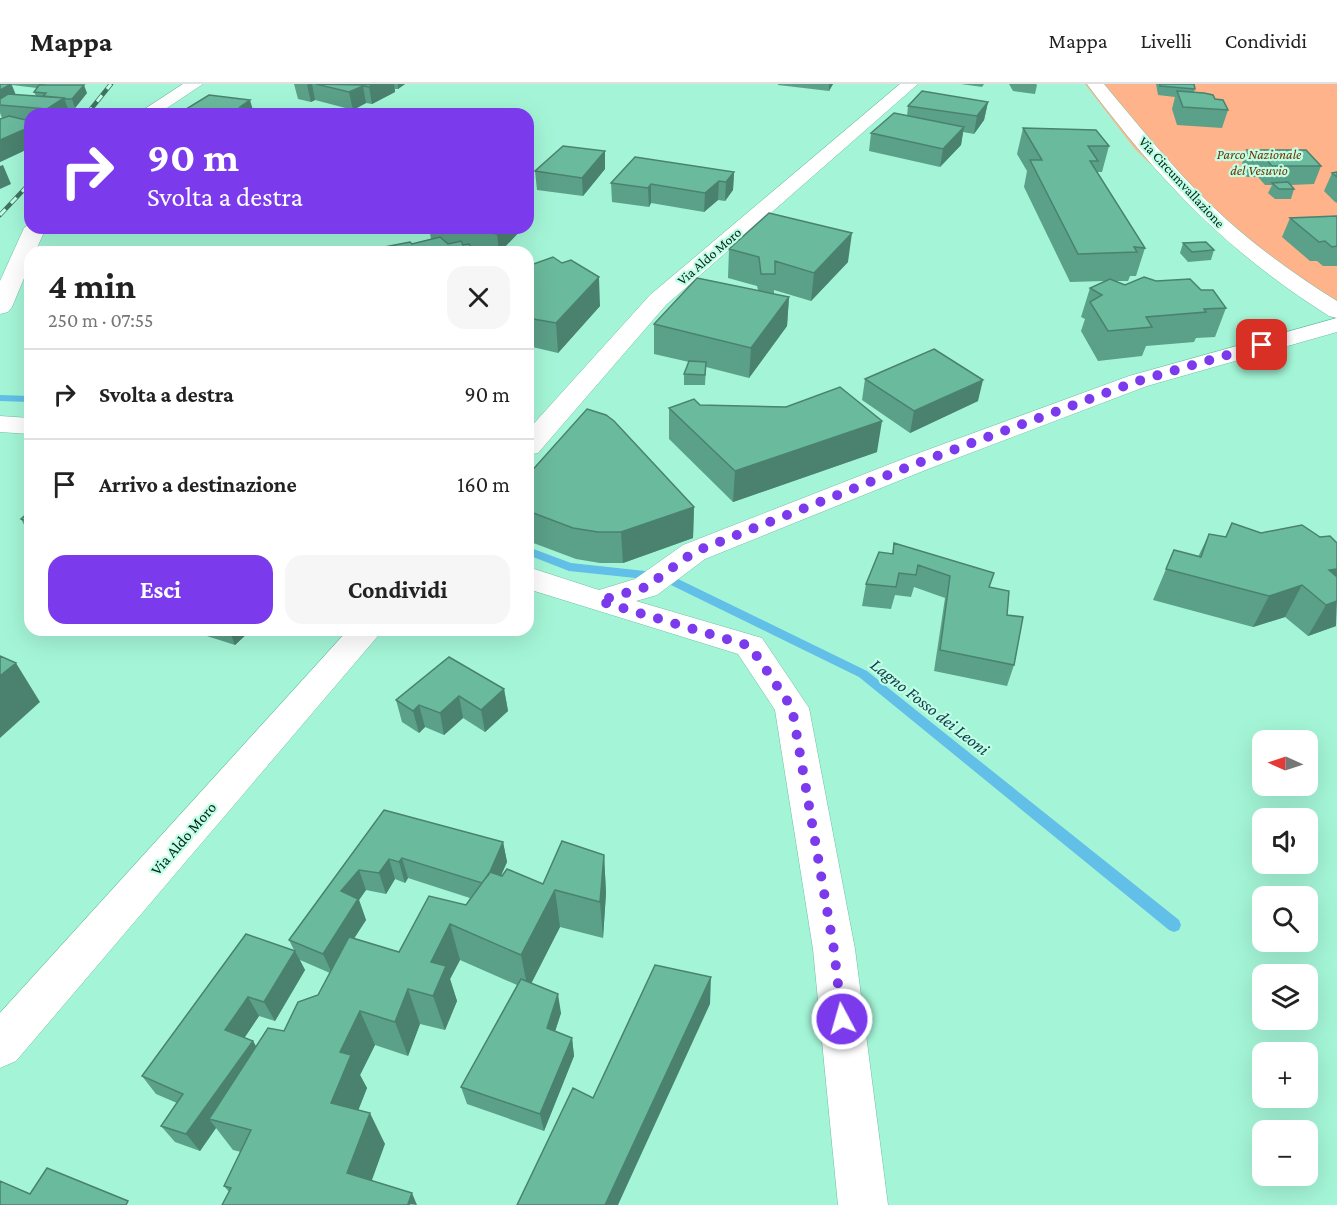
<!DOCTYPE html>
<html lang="it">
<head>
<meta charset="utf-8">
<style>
	body { margin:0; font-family:"Crimson Pro",serif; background:#f6f6f6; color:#222; height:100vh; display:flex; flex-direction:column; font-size:22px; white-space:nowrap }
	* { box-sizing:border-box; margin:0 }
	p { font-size:20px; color:#767676 }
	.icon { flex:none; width:33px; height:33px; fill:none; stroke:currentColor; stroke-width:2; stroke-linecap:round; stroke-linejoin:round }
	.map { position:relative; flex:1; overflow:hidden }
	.details { position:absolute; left:24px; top:162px; width:510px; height:390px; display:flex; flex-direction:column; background:#fff; border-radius:18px; box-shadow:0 6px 24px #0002 }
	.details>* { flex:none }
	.banner { position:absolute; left:24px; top:24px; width:510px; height:126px; border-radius:18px; box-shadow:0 6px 24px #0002; background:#7c3aed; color:#fff; overflow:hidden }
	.needle { width:39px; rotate:273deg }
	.controls { position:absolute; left:1252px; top:646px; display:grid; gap:12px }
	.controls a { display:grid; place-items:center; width:66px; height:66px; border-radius:12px; background:#fff; box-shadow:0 6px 24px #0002; font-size:30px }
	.pin { position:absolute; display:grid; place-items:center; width:51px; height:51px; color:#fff; margin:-26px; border-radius:12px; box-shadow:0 3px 9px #0006 }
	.me { position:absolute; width:66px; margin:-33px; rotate:354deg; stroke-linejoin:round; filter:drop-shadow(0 0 4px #0008) }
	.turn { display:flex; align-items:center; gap:21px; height:126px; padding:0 24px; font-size:27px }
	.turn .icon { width:78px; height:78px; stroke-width:2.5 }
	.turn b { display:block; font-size:42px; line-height:51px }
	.round { display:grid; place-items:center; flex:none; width:63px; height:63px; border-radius:18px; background:#f6f6f6 }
	.overview { display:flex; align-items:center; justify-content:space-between; height:102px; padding:0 24px }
	h1 { font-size:36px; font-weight:700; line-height:45px }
	.action { display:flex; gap:12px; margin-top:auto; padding:12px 24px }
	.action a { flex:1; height:69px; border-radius:18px; background:#7c3aed; color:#fff; font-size:24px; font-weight:700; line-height:69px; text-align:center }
	.action a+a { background:#f6f6f6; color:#222 }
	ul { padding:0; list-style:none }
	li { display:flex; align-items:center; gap:18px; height:90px; padding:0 24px; border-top:2px solid #e0e0e0 }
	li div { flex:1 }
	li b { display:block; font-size:22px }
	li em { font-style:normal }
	header { display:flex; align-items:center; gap:36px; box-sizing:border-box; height:84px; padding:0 30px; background:#fff; border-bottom:2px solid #e0e0e0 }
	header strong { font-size:28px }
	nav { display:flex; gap:33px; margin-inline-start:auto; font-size:21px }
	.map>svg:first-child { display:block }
</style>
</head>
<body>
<header>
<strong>Mappa</strong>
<nav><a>Mappa</a><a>Livelli</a><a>Condividi</a></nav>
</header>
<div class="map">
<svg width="1337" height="1121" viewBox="0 0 1337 1121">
	<rect width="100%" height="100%" fill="#a4f5d7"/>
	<!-- green -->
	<path fill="#feb38b" d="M1085,0H1337V237L1236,164L1135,65Z"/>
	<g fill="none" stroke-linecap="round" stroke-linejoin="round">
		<!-- stream -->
		<path fill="#61bfe8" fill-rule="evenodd" d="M0,311L30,312V318L0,317Z
			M528,463L571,479L645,487L676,494L867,587L1179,836L1181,841L1179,846L1174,848L1169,846L859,593L669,500L645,495L569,487L528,471Z"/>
		<defs>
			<path id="minor" d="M900,0H918L666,221L538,369L528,371V346L650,211Z
				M1337,234V248L1147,302L928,385L705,475L657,511L636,517L762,554L809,624L855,865L888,1121H838L813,865L775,626L738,570L528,505V483L599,506L635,495L683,461L908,373L1129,292Z
				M0,332L30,334V350L0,348Z
				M348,546H383L16,977L0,984V929Z"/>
			<path id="tertiary" d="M183,0H203L158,30H137Z
				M30,139V144H46L35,168H30V180L12,223L8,228L0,230V197L24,144Z"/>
			<path id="secondary" d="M1087,0H1104C1138,41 1172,83 1210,120C1248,157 1292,189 1337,217V234L1329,232C1248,181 1186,124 1126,50C1113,33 1099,17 1087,0Z"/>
		</defs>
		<!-- minor casing -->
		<use href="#minor" stroke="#70bfa3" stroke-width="1"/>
		<!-- tertiary casing -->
		<use href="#tertiary" stroke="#70bfa3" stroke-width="1"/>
		<!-- secondary casing -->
		<use href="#secondary" stroke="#70bfa3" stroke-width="1"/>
		<!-- minor -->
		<use href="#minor" fill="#fff" fill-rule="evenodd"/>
		<!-- tertiary -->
		<use href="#tertiary" fill="#fff" fill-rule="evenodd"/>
		<!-- secondary -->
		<use href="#secondary" fill="#fff" fill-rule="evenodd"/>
		<defs>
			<path id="rail" d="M87,30L111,0
				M0,131L30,99"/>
		</defs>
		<!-- rail casing -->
		<use href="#rail" stroke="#3f7361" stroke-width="4.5"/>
		<!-- rail -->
		<use href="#rail" stroke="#c0ffe6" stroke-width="3" stroke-dasharray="8" stroke-linecap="butt"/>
	</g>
	<!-- wall -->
	<path fill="#5ba088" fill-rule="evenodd" d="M0,0H45L44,1L87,9L75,24H68L70,30H30V64L0,78V35L2,34L0,29ZM12,1L37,4L34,8L36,12L16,11Z
		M294,0H405L398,5H395V8L372,20L366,19L353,26L315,16L311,18L298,15Z
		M778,0H833L829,7L778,1Z
		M961,0H984L982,3Z
		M1009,0H1036L1037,1L1035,10L1013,7Z
		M1156,0H1194L1195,5L1194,8L1215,15L1228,26L1222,44L1177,41L1172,25L1175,13L1158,11Z
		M988,18L984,36L974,50L963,48L961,61L940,83L869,67L871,49L907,32L908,22Z
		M1023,44L1109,62L1102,88H1097L1145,164L1136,192H1130L1128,197H1116L1125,201L1156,197L1201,206L1226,224L1215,253L1196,254L1194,258L1146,262L1142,272L1098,277L1081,247L1085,235L1081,233L1090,204L1104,197L1070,198L1024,103L1027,87L1017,70Z
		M1247,66L1321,82L1314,100L1290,101L1294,105L1291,115H1275L1268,109L1272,101H1265L1258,93H1247L1240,85Z
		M605,67V85L583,112L537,106L535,87Z
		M734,88L733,106L725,117L718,116L704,128L651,119L649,123L612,118L611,99Z
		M1337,88V119L1335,118L1324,107L1332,89Z
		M1337,132V182H1323L1317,177H1310L1282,153L1290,134Z
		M429,144H523L500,168H490L472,165L473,168H380L379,164L412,160L431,155Z
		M1183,159L1214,166L1211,176L1188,178L1180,169Z
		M729,165L848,178L811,217L774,206V210L789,213L787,242L749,294L706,283L705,301H684V290L689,278L654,270V240L758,206L757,202L728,194Z
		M528,182L600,222L558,269L528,262Z
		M865,295L978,317L910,349L862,316Z
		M700,321L877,368L733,418L669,355V324Z
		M528,391L694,423L693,454L623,479H600L576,475L528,457Z
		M30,427V452L21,435Z
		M1232,439L1261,449L1302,441L1336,542L1308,552L1285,533L1253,543L1153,516L1174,466L1198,473L1209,450L1225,453Z
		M894,459L990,503L1007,531L1014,581L1007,602L934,587L945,514L914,503L911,513L895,511L891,525L862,522L866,500L892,470Z
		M188,546H251L235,561Z
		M504,605L508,627L485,648L463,634L444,651L425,643L419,649L402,638L396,616Z
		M384,726L503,758L507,778L501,792L543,800L604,771L606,809L603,854L560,843L531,899L561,929L555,947L572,954L574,972L544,1047L467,1020L461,1003L517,901L460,876L450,895L457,917L445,946L420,940L408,972L375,961L360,991L367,1004L358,1026L385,1060L229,1108L224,1102L241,1068L233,1066L216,1044L200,1067L175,1058L161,1042L177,1019L156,1010L142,992L294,866L289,856ZM408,794L470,814L466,821L399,868L354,854L366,836L359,816L366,806L386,810L395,795L405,799ZM300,876L330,889L318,911L284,947L256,963L253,957L244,954L259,932L275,937L305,886Z"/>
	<!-- shaded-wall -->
	<path fill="#4a826f" d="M11,0L18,17L0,21V6Z
		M309,0H312L315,16L311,18L307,1Z
		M350,0H367L363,2L366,19L353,26L349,8Z
		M374,0H394L395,8L372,20L369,3Z
		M398,0H405L398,5Z
		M829,0H833L829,7Z
		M84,1L87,9L75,24L72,15Z
		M64,14L70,30H49L47,25Z
		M250,16L254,30L240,23Z
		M988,18L984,36L974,50L977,32Z
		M30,43V64L0,78V56Z
		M964,43L961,61L940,83L943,65Z
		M532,58L533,76L528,82V62Z
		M605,67V85L583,112L582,94Z
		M3,81L11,100L0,105V82Z
		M734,88L733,106L725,117L726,98Z
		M719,97L718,116L704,128L705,109Z
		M651,100V119L649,123L648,104Z
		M503,144H523L500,168H499L497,150Z
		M852,149L848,178L811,217L814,189Z
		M599,193L600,222L558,269L556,239Z
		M789,213L787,242L749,294L751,264Z
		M983,296L978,317L910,349L914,327Z
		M882,337L877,368L733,418L735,387Z
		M694,423L693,454L623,479L621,448Z
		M1337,485V513L1329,486Z
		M1302,501L1285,533L1253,543L1269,512Z
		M1337,517L1336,542L1308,552L1326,521Z
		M229,546H251L235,561Z
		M16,579L40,618L0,654V592Z
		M504,605L508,627L485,648L481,626Z
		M459,612L463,634L444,651L440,629Z
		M419,621L425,643L419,649L413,627Z
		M503,758L507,778L488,820L484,800Z
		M604,771L606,809L603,854L600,818Z
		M402,774L408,794L405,799L399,778Z
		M389,775L395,795L386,810L379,789Z
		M359,786L366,806L359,816L366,836L332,889L323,870L341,807Z
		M555,806L560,843L528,906L521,871Z
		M450,840L460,876L450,895L457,917L445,946L433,912L431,878Z
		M295,867L305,886L275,937L264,918Z
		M711,893L710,920L618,1121H605Z
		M408,905L420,940L408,972L395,938Z
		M558,910L561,929L550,963L547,944Z
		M248,913L259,932L237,965L225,946Z
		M360,927L375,961L360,991L367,1004L349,1050L331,1019L340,968Z
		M572,954L574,972L544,1047L540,1030Z
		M253,957L264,975L209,1035L216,1044L200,1067L186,1050Z
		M370,1029L385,1060L364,1118L347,1089Z
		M412,1109L417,1121L408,1120Z"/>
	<!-- building -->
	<path fill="#6aba9e" stroke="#4a826f" stroke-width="1.5" d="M0,0H11L0,6Z
		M316,0L363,1L374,0L369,3L363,2L349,8Z
		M1160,0H1194L1195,5L1160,2Z
		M39,1H84L72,15H65L64,14L43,12L46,9L34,8Z
		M922,7L988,18L977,32L908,22Z
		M1177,7L1204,9L1213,11L1215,15L1223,16L1228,26L1183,23Z
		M8,10L64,14L47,25L0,21V15Z
		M209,11L250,16L240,23L274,27L270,30H178Z
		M894,29L964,43L943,65L871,49Z
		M9,32L30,37V43L0,56V35Z
		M1023,44L1096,46L1109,62H1088L1098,77H1090L1145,164L1134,163L1137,168L1078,170L1030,76H1042Z
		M563,62L605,67L582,94L535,87Z
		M1247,66H1306L1321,82H1272L1265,74H1254Z
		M635,73L734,88L726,98L719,97L705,109L651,100L648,104L611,99Z
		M1337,88V93L1332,89Z
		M1288,98L1294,105H1279L1272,99Z
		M769,129L852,149L814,189L775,177V190H761L759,173L729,165Z
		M1337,132V162L1332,163L1325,157L1319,158L1290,134Z
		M460,144H503L497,150Z
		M440,153L448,160L461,157L463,161L469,160L473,168H381L379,164L410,158L412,160Z
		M1206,158L1214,166L1192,168L1183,159Z
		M553,173L562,179L571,176L599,193L556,239L528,234V182Z
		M1144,193L1156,197L1190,195L1201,206H1213L1226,224L1204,225L1206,228L1146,233L1152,243L1108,247L1090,218L1102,211L1090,204L1110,195L1125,201Z
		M697,194L789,213L751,264L654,240Z
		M934,265L983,296L914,327L865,295Z
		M689,277L706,278L705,291L684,290Z
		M840,303L882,337L735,387L669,324L694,315L700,321L786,323Z
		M587,325L606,331L614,337L694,423L621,448H598L573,444L528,427V391Z
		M30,427V438L21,435Z
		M1232,439L1261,449L1302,441L1320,453L1330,452L1337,459V485L1329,486L1337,493V517L1326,521L1302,501L1269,512L1166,485L1174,466L1201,473L1209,450L1226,453Z
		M894,459L994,489L989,503L1009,507L1007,531L1023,533L1014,581L940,566L950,492L918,481L916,491L899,489L896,503L866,500L879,468L893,470Z
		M0,572L16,579L0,592Z
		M449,573L504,605L481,626L459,612L440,629L419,621L413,627L396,616Z
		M384,726L503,758L489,790L482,799L402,774L399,778L389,775L379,789L359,786L341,807L358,815L323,870L289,856Z
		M562,757L604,771L600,818L555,806L521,871L450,840L431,878L446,882L433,912L408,905L395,938L360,927L340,968L351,971L331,1019L370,1029L347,1089L412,1109L408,1120L410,1121H222L231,1104L224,1102L251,1046L209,1035L268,944L284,947L298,918L318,911L349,853L399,868L429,812L466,821L490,788L502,792L507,785L543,800Z
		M246,850L295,867L264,918L248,913L225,946L253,957L186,1050L161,1042L183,1010L142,992Z
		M655,881L711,893L605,1121H517L573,1004L593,1014Z
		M521,895L558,910L547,944L572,954L540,1030L461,1003Z
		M47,1084L128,1117L126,1121H0V1097L30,1110Z"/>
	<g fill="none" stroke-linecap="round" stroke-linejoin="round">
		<!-- route -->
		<path stroke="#7c3aed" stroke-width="10" stroke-dasharray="0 18" d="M842,935L834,866L792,624L750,562L599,517L646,503L694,468L918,379L1138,297L1262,261"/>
	</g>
	<g text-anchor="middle" stroke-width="4.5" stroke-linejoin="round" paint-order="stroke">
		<!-- far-park labels -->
		<g font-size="14" font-style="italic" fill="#753200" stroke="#c0ffe6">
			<text x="1259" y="75">Parco Nazionale<tspan x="1259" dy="16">del Vesuvio</tspan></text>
		</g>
		<!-- far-street labels -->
		<g font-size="14" fill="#012419" stroke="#c0ffe6">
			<text transform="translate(1182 98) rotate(47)" y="5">Via Circumvallazione</text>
			<text transform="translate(709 172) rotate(-41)" y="5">Via Aldo Moro</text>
		</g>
		<!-- street labels -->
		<g font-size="16" fill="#012419" stroke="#c0ffe6">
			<text transform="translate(183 754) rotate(-49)" y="6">Via Aldo Moro</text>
		</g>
		<!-- water labels -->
		<g font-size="18" font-style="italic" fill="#113b4c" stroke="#c0ffe6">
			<text transform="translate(930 623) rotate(38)" y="6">Lagno Fosso dei Leoni</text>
		</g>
	</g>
</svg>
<div class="controls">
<a><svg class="needle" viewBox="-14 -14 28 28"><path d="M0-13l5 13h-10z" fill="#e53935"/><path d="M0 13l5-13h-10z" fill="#767676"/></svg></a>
<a><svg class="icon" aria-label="sound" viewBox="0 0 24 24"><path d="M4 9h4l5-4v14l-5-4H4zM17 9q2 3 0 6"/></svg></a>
<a><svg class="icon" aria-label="search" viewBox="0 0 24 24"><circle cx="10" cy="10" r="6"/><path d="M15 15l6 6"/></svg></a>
<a><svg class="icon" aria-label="layers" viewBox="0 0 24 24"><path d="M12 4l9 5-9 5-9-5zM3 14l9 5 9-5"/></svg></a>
<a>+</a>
<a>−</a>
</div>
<div class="pin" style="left:1262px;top:261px;background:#d93025"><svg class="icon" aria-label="arrive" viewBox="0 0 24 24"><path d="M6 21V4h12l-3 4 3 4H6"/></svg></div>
<svg class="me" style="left:842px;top:935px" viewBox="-20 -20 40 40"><circle r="17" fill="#7c3aed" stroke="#fff" stroke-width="3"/><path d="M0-11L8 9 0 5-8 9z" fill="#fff"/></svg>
<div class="banner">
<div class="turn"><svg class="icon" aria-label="right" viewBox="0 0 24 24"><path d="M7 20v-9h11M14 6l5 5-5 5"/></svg><div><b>90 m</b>Svolta a destra</div></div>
</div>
<section class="details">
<div class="overview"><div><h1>4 min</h1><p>250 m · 07:55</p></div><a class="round"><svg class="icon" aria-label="close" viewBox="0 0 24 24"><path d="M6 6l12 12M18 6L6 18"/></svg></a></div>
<ul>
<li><svg class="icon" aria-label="right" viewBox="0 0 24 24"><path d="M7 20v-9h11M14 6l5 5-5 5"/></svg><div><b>Svolta a destra</b></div><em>90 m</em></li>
<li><svg class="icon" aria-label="arrive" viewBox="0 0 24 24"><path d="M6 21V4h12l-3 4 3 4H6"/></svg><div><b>Arrivo a destinazione</b></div><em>160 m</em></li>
</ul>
<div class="action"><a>Esci</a><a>Condividi</a></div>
</section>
</div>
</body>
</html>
